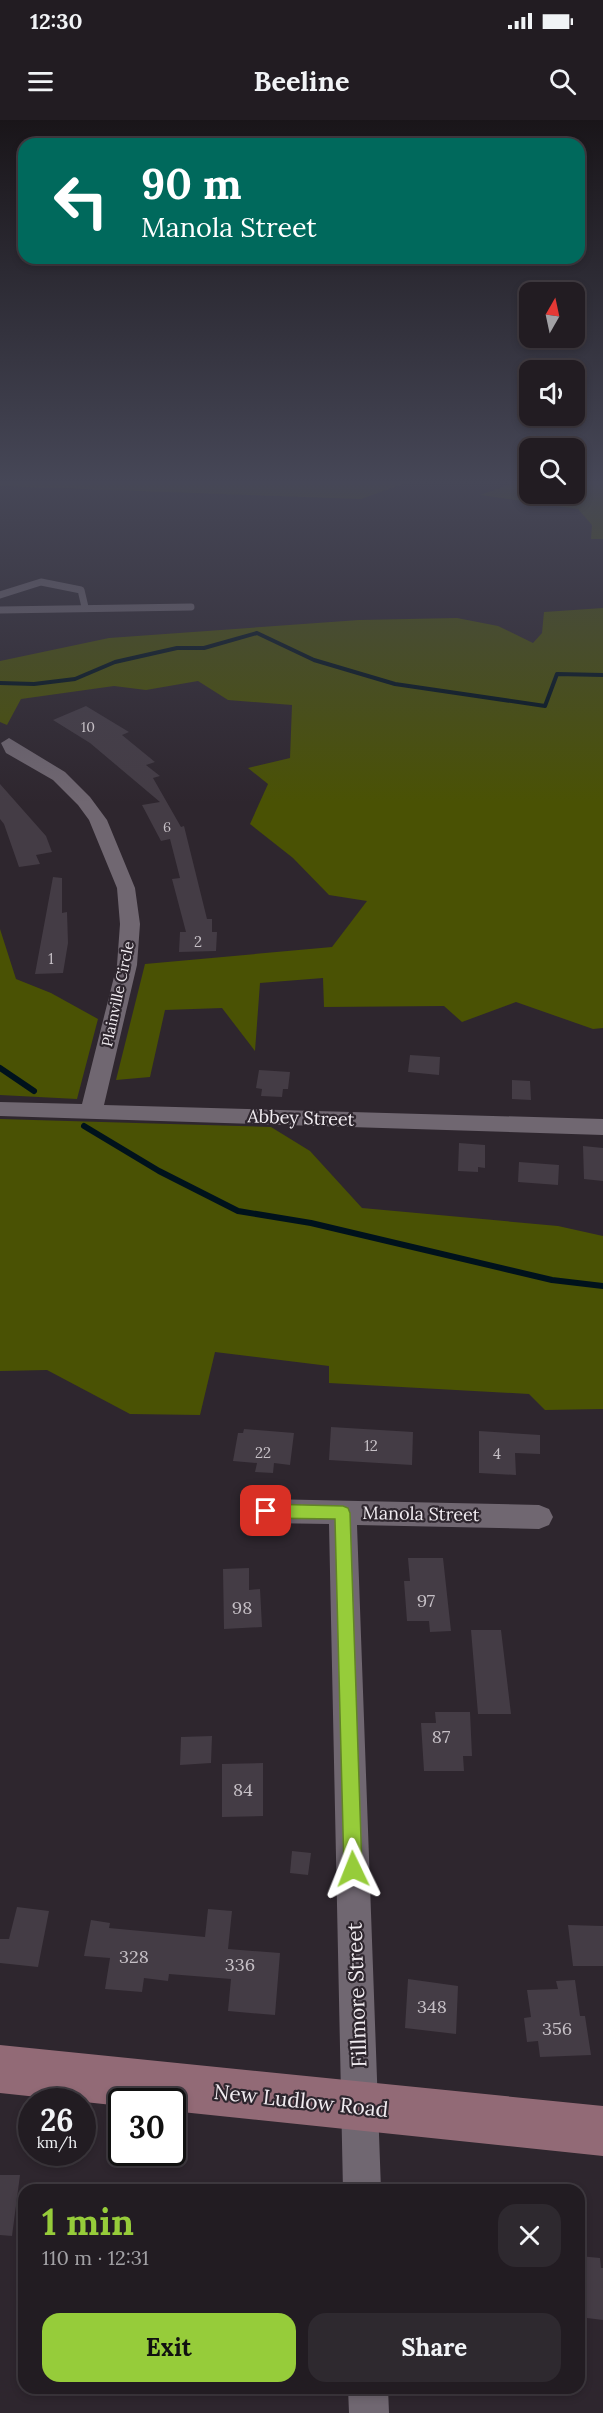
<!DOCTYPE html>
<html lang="en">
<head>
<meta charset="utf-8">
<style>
	body { margin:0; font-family:Lora,serif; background:#2e292f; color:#f1f3f6; height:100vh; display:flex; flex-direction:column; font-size:22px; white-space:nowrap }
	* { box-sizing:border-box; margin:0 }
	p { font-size:20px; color:#a2a1a5 }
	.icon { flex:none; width:33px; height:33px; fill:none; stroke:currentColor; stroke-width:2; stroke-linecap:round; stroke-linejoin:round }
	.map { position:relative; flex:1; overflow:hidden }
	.panel { position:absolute; left:18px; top:2064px; width:567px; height:210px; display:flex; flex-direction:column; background:#221c22; border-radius:18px; box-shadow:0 3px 9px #0003,0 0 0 2px #3f3a40 }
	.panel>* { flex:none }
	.hud { position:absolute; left:18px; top:18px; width:567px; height:126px; border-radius:18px; box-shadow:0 3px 9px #0003,0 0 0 2px #3f3a40; background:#00695c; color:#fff; overflow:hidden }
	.needle { width:39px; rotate:9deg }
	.tools { position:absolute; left:519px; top:162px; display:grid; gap:12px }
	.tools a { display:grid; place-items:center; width:66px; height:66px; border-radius:12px; background:#221c22; box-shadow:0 3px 9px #0003,0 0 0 2px #3f3a40; font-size:30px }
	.speed { position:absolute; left:18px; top:1968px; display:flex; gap:12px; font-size:30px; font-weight:700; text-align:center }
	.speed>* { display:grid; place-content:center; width:78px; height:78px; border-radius:50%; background:#221c22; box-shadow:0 3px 9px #0003,0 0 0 2px #3f3a40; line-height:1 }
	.speed small { font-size:15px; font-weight:400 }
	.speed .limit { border:3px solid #111; border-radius:9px; background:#fff; color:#111 }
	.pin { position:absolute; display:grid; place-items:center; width:51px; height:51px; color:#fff; margin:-26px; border-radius:12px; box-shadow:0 3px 9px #0006 }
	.me { position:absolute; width:66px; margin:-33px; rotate:358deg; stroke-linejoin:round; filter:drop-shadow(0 0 4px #0008) }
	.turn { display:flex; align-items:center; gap:21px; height:126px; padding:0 24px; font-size:27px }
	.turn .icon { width:78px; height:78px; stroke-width:2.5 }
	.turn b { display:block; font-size:42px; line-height:51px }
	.round { display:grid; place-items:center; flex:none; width:63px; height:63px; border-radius:18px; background:#2e292f }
	.summary { display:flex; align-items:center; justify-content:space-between; height:102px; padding:0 24px }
	h1 { font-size:36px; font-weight:700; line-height:45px; color:#96cc3a }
	.cta { display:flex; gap:12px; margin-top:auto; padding:12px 24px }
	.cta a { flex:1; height:69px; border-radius:18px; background:#96cc3a; color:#111; font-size:24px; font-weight:700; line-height:69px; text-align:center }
	.cta a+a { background:#2e292f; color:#f1f3f6 }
	.status { display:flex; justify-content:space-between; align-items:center; height:42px; padding:0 30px; background:#221c22; direction:ltr }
	.status svg { height:16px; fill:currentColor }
	header { display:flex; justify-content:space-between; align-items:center; height:78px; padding:0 24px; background:#221c22; font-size:27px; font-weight:700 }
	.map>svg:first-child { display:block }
</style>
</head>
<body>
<div class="status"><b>12:30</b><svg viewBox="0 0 49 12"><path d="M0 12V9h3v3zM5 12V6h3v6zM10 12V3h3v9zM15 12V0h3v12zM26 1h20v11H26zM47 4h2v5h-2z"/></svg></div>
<header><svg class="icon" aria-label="menu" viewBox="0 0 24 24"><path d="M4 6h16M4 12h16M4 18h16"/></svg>Beeline<svg class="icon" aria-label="search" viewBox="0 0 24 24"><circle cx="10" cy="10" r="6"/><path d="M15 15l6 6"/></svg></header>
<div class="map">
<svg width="603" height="2293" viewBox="0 0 603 2293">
	<rect width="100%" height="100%" fill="#2e262e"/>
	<!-- green -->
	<path fill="#4a5204" d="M0,362H408L361,379L0,366Z
		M517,362H529L530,374H574L575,362H603V419H591L592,405L578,389L480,375Z
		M603,488V908L593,909L516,882L462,902L444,886L324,887L323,858L260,863L255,931L222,888L165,890L150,957L116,960L145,844L332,827L367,781L329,775L293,738L250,704L268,664L248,648L290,638L292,585L228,580L198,561L146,570L114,566L21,579L7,605L0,602V541L109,518L359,500L457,498L498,506L533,523L542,513L544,492Z
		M0,809L16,859L51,873L98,899L77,979L0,975Z
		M0,999L271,1007L310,1031L362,1088L558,1106L603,1116V1289L545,1290L529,1274L329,1263V1246L215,1232L200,1295L130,1294L47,1250L0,1251Z"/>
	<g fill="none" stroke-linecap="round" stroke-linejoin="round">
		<!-- stream-far1 -->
		<path stroke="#00121c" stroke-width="4" d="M0,563L34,564L75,559L115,542L177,528H204L257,513L314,540L395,564L545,586L557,554L603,555"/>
		<!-- stream -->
		<path stroke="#00121c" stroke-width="6" d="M0,948L34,971
			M84,1006L159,1051L238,1091L311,1103L552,1160L603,1166"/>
	</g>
	<!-- building -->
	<path fill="#443c45" d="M86,586L129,612L122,615L155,642L146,645L160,656L153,658L181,707L184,706L207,799H212V812H217L216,831L179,832L180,812H186L172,759L180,758L170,719L161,721L142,685L160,682L90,623L53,600Z
		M0,664L46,716L52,732L36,735L40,744L19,747L4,704L0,699Z
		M53,757L62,758V793L67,792L68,823L63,853L35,854Z
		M410,935L440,937L439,955L408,952Z
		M259,950L290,952L288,969H283L282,977L261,976L262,969L256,968Z
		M512,960L530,961L531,980L512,979Z
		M459,1023L485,1025V1048L478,1047V1052L458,1051Z
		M583,1026L603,1028V1061L584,1059Z
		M519,1042L559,1045L558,1065L518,1062Z
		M331,1307L413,1312L412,1345L329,1340Z
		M244,1309L294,1313L290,1345L274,1343L273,1353L255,1352L257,1343L233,1341L238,1313H243Z
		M479,1311L540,1315V1334L515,1333L516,1355L479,1353Z
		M408,1438H443L451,1511L430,1512L429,1501H407L404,1461H410Z
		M249,1448V1470L260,1469L262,1507L224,1509L223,1449Z
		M471,1510H501L511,1594H478Z
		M435,1592H470L472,1636H463L464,1651H424L421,1603H436Z
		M212,1616L211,1643L180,1645L181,1617Z
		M263,1643V1696L222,1697V1644Z
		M292,1731L311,1733L308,1755L290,1753Z
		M17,1787L49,1791L38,1847L0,1843V1819H9Z
		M208,1789L232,1791L228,1829L280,1833L275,1895L228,1891L231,1859L169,1854L168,1861L144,1858L142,1872L105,1869L110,1838L84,1836L91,1800L110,1803L109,1808L205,1817Z
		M568,1805L603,1806V1846H573Z
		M408,1859L458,1866L456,1914L405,1908Z
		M575,1860L580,1896H585L591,1935L540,1937L538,1921L527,1922L524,1898L531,1897L527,1870L558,1869L556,1861Z
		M0,2055H20L12,2116L0,2115Z
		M579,2136L600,2138L601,2148H603V2200L579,2197Z"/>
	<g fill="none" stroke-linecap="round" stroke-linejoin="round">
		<!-- service -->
		<path stroke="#706771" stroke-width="7" d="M0,475L41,462L81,470L85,487
			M0,490L191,487"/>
		<!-- minor -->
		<path fill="#706771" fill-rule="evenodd" d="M9,618L65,652L90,677L107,700L135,768L140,804L137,845L104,985L603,999V1015L0,996V982L82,984L117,845L120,804L117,768L89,700L78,685L53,660L6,633L1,623Z
			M266,1379L539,1385L549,1389L553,1397L549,1405L539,1409L357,1405L381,2070H343L329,1404L266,1403L256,1399L252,1391L256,1383Z
			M348,2268H388L389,2293H349Z"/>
		<!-- secondary -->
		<path fill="#926a76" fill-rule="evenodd" d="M0,1925L603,1986V2036L172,1991V1982H122V1986L0,1973Z"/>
	</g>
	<!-- sky -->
	<linearGradient id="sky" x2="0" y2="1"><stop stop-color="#191519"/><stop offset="0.53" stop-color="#464757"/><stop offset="1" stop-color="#464757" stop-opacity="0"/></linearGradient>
	<rect width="603" height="683" fill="url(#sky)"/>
	<!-- route -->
	<path fill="#96cc3a" stroke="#628526" stroke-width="1.5" d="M266,1384L343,1386L348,1388L350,1393L362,1749L360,1756L353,1759L347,1756L344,1749L335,1399L266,1398L261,1396L258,1391L261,1386Z"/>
	<g text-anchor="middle" stroke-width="4.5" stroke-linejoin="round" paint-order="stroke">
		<!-- far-number labels -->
		<g font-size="14" fill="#c6c0c6">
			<text x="88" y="612">10</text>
			<text x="167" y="712">6</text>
		</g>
		<!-- number labels -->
		<g font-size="15" fill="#c6c0c6">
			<text x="198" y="827">2</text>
			<text x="51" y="844">1</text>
			<text x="371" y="1331">12</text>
			<text x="263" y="1338">22</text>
			<text x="497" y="1339">4</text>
		</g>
		<!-- far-street labels -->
		<g font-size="15" fill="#f1ecf1" stroke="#2e262e">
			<text transform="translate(118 874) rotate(-78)" y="5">Plainville Circle</text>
		</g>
		<!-- street labels -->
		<g font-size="18" fill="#f1ecf1" stroke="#2e262e">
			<text transform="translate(301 998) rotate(2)" y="6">Abbey Street</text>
			<text transform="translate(421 1394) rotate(1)" y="6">Manola Street</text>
		</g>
		<!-- near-number labels -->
		<g font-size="18" fill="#c6c0c6">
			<text x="426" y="1487">97</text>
			<text x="242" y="1494">98</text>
			<text x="441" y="1623">87</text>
			<text x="243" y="1676">84</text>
			<text x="134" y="1843">328</text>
			<text x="240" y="1851">336</text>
			<text x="432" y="1893">348</text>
			<text x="557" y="1915">356</text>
		</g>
		<!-- near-street labels -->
		<g font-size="21" fill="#f1ecf1" stroke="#2e262e">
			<text transform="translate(357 1875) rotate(-92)" y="7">Fillmore Street</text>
			<text transform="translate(301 1981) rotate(6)" y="7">New Ludlow Road</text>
		</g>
	</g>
</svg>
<div class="tools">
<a><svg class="needle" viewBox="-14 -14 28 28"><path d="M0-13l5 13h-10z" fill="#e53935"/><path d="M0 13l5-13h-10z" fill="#a2a1a5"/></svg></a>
<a><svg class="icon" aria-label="sound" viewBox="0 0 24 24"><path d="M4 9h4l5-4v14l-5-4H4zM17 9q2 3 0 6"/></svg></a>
<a><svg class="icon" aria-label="search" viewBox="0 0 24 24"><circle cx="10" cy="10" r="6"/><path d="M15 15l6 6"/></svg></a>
</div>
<div class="speed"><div>26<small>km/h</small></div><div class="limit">30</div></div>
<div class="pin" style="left:266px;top:1391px;background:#d93025"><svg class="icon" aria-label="arrive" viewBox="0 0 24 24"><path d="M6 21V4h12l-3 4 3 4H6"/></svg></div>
<svg class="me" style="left:353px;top:1749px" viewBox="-20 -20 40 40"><path d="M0-17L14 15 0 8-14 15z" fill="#96cc3a" stroke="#fff" stroke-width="4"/></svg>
<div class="hud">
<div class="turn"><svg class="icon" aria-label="left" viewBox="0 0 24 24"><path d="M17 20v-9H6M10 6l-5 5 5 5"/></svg><div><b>90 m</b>Manola Street</div></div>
</div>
<section class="panel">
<div class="summary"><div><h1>1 min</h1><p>110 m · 12:31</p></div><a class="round"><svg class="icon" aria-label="close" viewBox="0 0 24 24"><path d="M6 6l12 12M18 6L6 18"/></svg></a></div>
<div class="cta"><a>Exit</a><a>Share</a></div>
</section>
</div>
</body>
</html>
